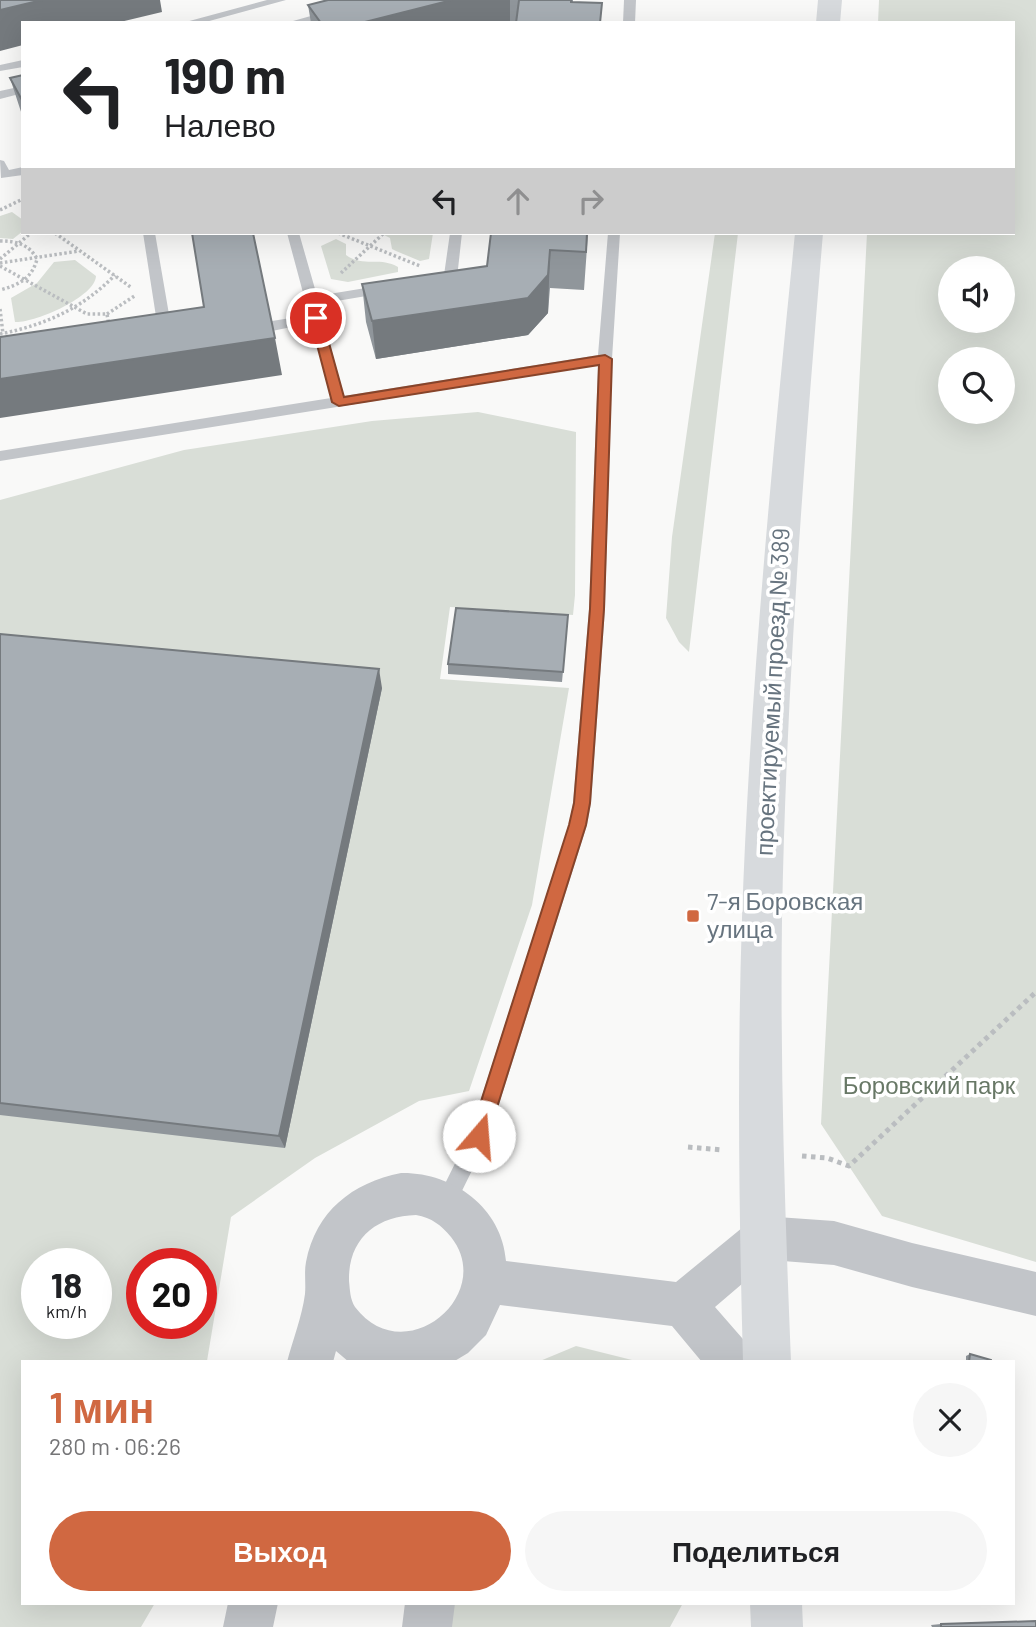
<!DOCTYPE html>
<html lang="ru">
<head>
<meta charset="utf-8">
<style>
	body { margin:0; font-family:Barlow,sans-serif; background:#f6f6f6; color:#202124; height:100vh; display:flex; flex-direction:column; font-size:26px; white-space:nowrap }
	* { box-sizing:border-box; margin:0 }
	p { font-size:23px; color:#757577 }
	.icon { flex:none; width:38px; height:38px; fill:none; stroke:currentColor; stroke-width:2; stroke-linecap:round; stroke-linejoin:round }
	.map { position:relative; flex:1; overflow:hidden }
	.side { position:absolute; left:21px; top:1360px; width:994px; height:245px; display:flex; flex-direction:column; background:#fff; border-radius:0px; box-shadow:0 7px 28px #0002 }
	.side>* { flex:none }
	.banner { position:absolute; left:21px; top:21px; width:994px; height:214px; border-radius:0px; box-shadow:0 7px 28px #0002; background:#fff; color:#202124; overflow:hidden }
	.buttons { position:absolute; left:938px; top:256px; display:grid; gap:14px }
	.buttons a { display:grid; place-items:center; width:77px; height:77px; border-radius:50%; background:#fff; box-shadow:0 7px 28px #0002; font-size:35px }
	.speed { position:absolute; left:21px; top:1248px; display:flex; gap:14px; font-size:35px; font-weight:700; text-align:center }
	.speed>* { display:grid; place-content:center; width:91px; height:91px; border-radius:50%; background:#fff; box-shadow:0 7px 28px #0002; line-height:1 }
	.speed small { font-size:18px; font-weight:400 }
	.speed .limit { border:10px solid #d22; background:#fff; color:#111 }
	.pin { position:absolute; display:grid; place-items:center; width:60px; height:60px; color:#fff; margin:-30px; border:4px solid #fff; border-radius:50%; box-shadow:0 2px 7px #0007 }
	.me { position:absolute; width:77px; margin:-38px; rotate:18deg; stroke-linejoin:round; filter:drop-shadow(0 0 5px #0008) }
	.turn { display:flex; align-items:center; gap:24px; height:147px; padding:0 28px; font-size:32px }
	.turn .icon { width:91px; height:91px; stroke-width:2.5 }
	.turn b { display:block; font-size:49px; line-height:60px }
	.lanes { display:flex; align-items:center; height:66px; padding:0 28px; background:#0003; justify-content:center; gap:35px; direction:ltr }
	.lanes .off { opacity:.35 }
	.round { display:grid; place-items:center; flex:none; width:74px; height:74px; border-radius:37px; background:#f6f6f6 }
	.head { display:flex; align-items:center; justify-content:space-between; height:119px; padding:0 28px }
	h1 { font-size:42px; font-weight:600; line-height:52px; color:#d06841 }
	.action { display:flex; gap:14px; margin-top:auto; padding:14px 28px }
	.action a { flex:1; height:80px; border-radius:42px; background:#d06841; color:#fff; font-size:28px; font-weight:600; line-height:80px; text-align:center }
	.action a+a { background:#f6f6f6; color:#202124 }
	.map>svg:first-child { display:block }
</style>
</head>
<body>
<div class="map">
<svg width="1036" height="1627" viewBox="0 0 1036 1627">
	<rect width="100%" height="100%" fill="#f9f9f8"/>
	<!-- green -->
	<path fill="#d9ded7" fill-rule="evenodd" d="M879,0H1036V1262L882,1216L821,1124L867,233H1013V23H878ZM950,268H1003V320H950ZM950,359H1003V411H950Z
		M12,212L23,220V231L13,239L0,238V216Z
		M380,233H433L429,259L420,261L396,251L392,249L390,238Z
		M715,233H738L689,652L679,642L666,618L672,537Z
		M336,239L346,244V255C364,268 379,256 398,267V272L348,282L331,279L321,246Z
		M75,260L96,276C95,297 35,323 15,322L11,298L37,283L54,262Z
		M478,412L576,432L575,595L573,615L450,607L440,679L569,688L532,905L469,1091L419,1101L315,1158L231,1217L207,1361L23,1362V1603H155L141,1627H0V500L184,450L372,421ZM37,1264H96V1323H37ZM142,1264H201V1323H142Z
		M576,1346L636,1361H540Z
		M445,1603H683L670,1627H441Z"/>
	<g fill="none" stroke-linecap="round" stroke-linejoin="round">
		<!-- path-far1 -->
		<path stroke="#babdc0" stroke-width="3.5" stroke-dasharray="2.5 2.5" stroke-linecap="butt" d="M0,210L23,199
			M55,233L132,288
			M338,233L420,266
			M0,241C16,241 29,244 37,259C32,279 18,285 0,290
			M0,259L31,233
			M0,263L79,251
			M0,266L87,314H107L109,326
			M341,273L384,233
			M0,309L3,334
			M107,314L136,295
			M0,334C45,325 83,308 115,275"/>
		<!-- path -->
		<path stroke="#babdc0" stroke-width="5" stroke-dasharray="4.5 4.5" stroke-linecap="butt" d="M688,1147L723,1150
			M802,1156L827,1158L849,1166L1036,992"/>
		<!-- service -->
		<path fill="#c2c5c9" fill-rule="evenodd" d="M267,0H286L202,23H182Z
			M624,0H636L635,23H623Z
			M332,10L338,13L336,15L306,23H286Z
			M23,60V67L0,71V65Z
			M23,86V93L0,99V91Z
			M0,160L4,161L9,170L23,167V175L1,178Z
			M143,233H155L171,326L169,329L154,333L147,328L157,323Z
			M287,233H299L317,296L384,285L391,289L384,293L319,304L344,396L598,355L608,233H620L612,359L605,609L591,803L587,825L489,1136L453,1209L446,1212L439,1209L436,1202L470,1133L569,825L573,803L589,609L598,365L0,461V451L331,398L311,323L272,331L265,326L272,321L309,315Z
			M450,233H462L457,278L450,282L431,284V278L444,275Z"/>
		<!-- minor -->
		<path fill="#c2c5c9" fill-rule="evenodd" d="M401,1173C452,1172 502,1207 506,1261L676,1282L748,1223L763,1216L834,1221L912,1243L1036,1272V1316L912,1287L834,1265L770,1260L715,1307L749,1346L756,1362H702L672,1326L500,1305L486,1335L468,1353L453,1362H349L336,1351L333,1362H287C293,1339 302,1317 305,1294C306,1283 304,1272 306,1262C316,1211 352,1183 401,1173ZM416,1215C432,1218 441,1225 451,1237C497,1295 404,1372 355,1307C350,1299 350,1290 349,1281C348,1239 376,1216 416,1215Z
			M228,1603H278L273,1627H223Z
			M405,1603H455L452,1627H402Z"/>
		<!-- secondary -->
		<path fill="#d7dadd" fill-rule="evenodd" d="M818,0H842L840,23H816Z
			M795,233H823C804,461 786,690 782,919C780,1066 785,1214 791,1362H743C739,1214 737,1066 742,918C750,689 772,461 795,233Z
			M750,1603H802L803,1627H751Z"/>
	</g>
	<!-- wall -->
	<path fill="#90969b" d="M328,0H573V2L601,23H311L308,5Z
		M23,75V118L10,78Z
		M588,233L584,290L550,288L548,313L528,335L376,359L366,322L362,284L487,266Z
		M567,626L562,682L448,674V664Z
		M0,634L382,688L285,1148L0,1115Z
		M970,1354L991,1362H966V1356Z
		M941,1624L1036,1627H932L931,1625Z"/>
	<!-- shaded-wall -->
	<path fill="#757a7e" d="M42,0H160L162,12L116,23H23V45L0,51V10Z
		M452,0H510V23H361Z
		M550,250L548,313L528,335L376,359L372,321Z
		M275,338L282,375L0,418V379Z
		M379,669L382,688L285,1148L279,1136Z"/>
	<!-- building -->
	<path fill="#a7aeb4" stroke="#757a7e" stroke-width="2" d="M0,0H42L0,10Z
		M328,0H452L361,23H321L308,5Z
		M519,0H571V2L602,3L600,23H516Z
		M23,75V102L10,78Z
		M192,233H253L275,338L0,379V337L204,307Z
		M491,233H587L586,252L550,250L548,275L528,298L372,321L362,284L487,266Z
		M456,608L568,615L563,672L448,664Z
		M0,634L379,669L279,1136L0,1103Z
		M970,1354L991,1360V1362H969Z
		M1036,1621V1627H941V1624Z"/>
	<!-- route -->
	<path fill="#d06841" stroke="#87442a" stroke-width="2" d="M316,314L322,318L344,397L605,355L612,359L604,609L590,803L586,825L488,1136L486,1142L479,1144L473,1142L470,1136L569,825L574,803L590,609L599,365L339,406L332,402L310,318Z"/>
	<!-- markers -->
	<rect fill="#d06841" stroke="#fff" stroke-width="2.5" x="686" y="909" width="14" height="14" rx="3.5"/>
	<g text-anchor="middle" stroke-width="7" stroke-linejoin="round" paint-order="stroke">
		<!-- street labels -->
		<g font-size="24" fill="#67747f" stroke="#fff">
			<text transform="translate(773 692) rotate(-87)" y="8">проектируемый проезд № 389</text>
		</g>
		<!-- poi labels -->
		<g font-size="24" fill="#67747f" stroke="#fff" text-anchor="start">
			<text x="707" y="910">7-я Боровская<tspan x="707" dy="28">улица</tspan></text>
		</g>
		<!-- park labels -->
		<g font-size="24" fill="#687866" stroke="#fff">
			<text x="929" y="1094">Боровский парк</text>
		</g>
	</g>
</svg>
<div class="buttons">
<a><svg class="icon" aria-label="sound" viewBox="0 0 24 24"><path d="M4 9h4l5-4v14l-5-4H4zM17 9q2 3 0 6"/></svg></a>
<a><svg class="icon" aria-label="search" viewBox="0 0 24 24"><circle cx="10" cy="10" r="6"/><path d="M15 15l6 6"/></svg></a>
</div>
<div class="speed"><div>18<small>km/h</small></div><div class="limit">20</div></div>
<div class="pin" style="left:316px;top:318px;background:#d93025"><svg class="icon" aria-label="arrive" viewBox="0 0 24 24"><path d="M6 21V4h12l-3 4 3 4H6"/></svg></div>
<svg class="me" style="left:479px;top:1136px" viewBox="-20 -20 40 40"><circle r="19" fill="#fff"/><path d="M0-13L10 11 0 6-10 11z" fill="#d06841"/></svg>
<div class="banner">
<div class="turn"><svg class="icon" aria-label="left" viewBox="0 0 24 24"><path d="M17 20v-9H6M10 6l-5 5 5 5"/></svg><div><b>190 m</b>Налево</div></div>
<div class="lanes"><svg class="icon" aria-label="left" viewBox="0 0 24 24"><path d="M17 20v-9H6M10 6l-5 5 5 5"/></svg><svg class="icon off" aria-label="ahead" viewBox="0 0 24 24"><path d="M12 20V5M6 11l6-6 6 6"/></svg><svg class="icon off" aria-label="right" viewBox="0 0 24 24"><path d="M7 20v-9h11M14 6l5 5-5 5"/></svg></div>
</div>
<section class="side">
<div class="head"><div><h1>1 мин</h1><p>280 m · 06:26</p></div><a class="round"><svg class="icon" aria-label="close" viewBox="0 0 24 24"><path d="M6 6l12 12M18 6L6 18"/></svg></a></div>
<div class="action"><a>Выход</a><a>Поделиться</a></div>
</section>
</div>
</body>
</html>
